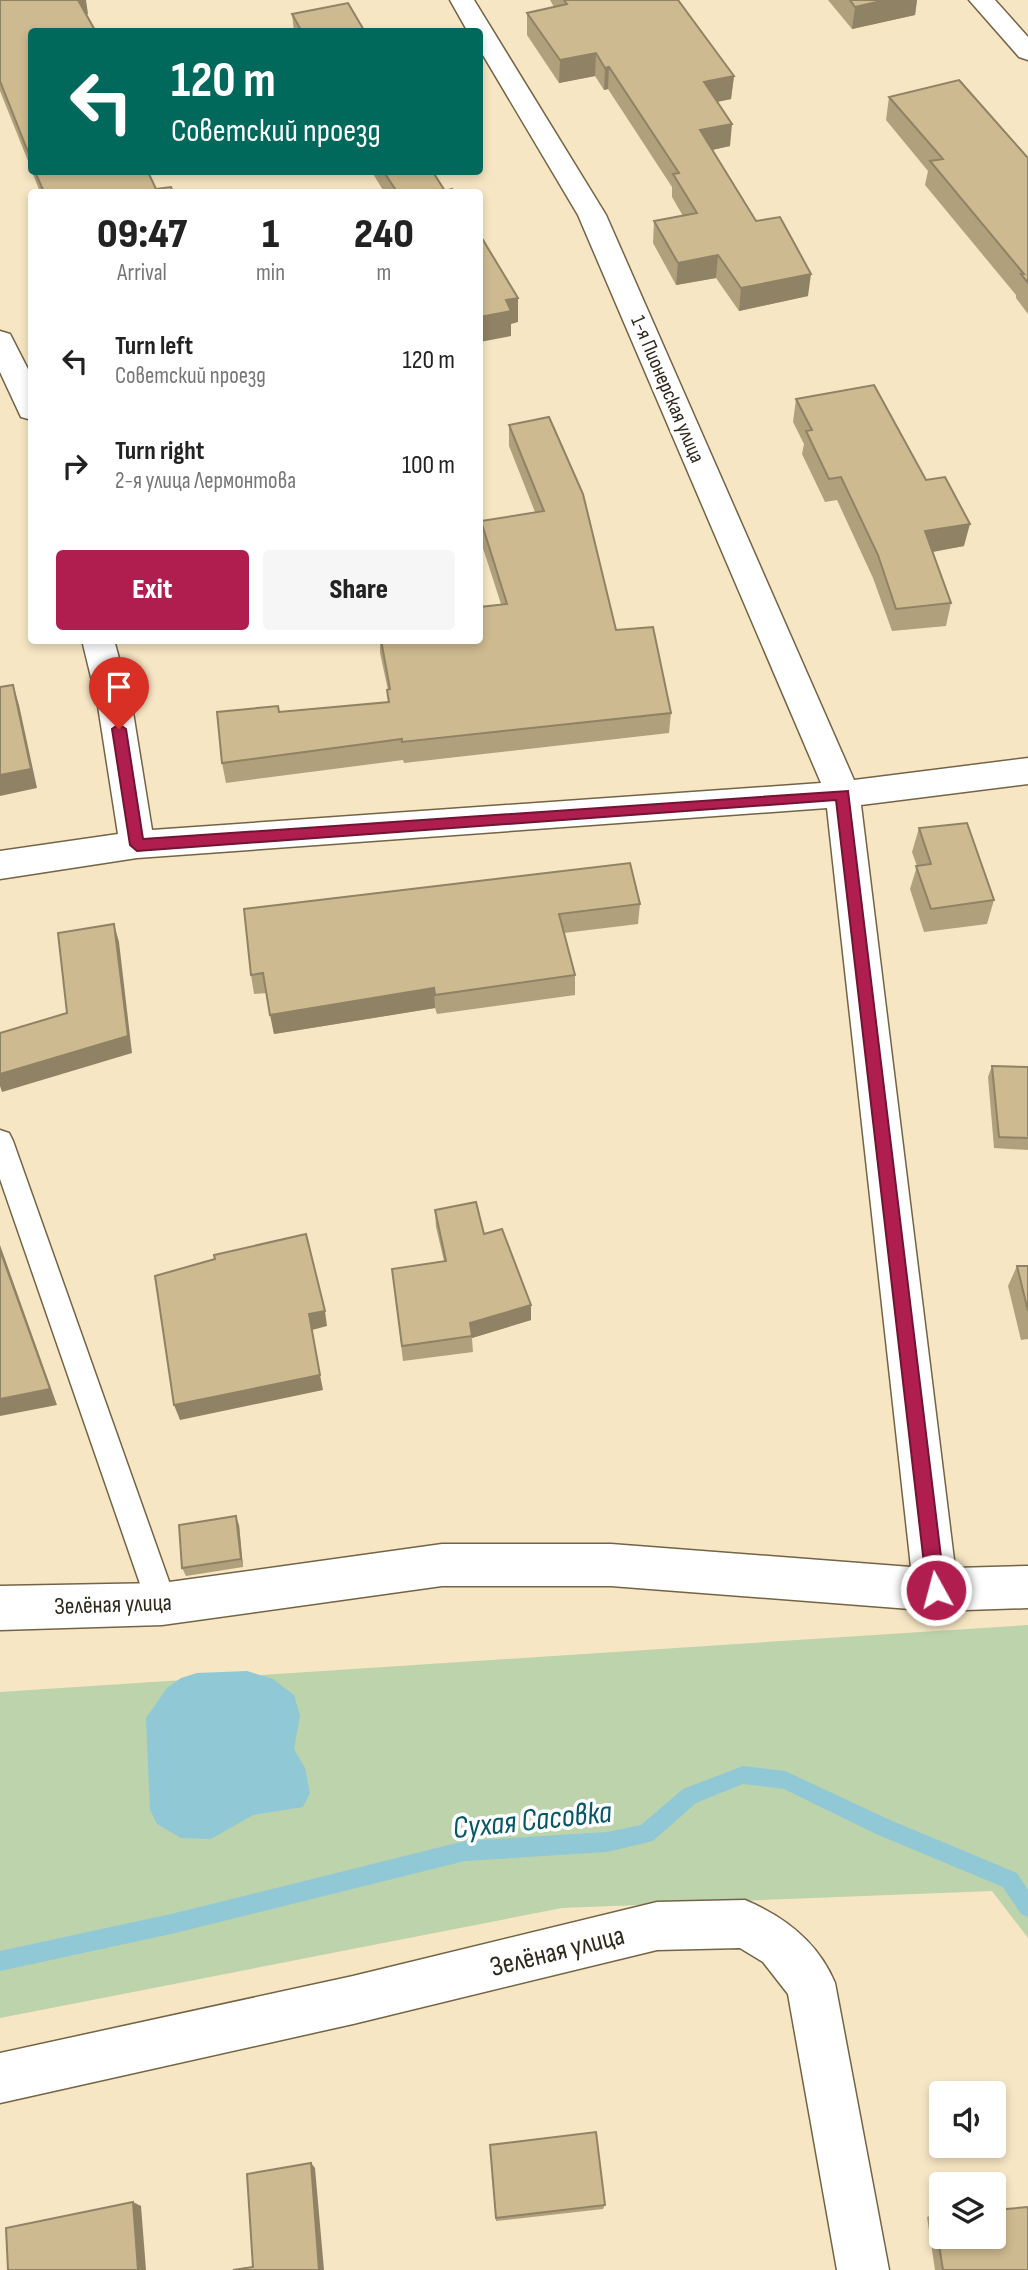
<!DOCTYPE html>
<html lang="en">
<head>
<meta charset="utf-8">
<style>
	body { margin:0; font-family:"Sofia Sans Condensed",sans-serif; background:#f6f6f6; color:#222; height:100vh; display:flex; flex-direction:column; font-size:26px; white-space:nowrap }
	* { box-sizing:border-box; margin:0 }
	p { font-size:23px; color:#767676 }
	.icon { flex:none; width:38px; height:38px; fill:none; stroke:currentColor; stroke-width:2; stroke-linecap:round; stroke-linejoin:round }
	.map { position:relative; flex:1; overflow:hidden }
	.drawer { position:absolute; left:28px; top:189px; width:455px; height:455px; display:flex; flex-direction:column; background:#fff; border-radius:7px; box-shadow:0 4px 10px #0003 }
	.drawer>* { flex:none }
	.guide { position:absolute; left:28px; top:28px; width:455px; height:147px; border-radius:7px; box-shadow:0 4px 10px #0003; background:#00695c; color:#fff; overflow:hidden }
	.fabs { position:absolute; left:929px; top:2081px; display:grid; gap:14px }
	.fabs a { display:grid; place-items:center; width:77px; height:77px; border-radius:7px; background:#fff; box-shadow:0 4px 10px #0003; font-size:35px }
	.pin { position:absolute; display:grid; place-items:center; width:60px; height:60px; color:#fff; margin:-72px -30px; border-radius:50% 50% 50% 0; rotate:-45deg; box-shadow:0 0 7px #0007 }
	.pin .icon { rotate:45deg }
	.me { position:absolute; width:77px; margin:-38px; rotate:353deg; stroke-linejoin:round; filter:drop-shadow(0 0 5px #0008) }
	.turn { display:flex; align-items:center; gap:24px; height:147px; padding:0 28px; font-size:32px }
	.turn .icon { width:91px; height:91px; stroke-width:2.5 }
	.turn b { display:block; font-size:49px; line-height:60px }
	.eta { display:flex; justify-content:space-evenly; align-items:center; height:119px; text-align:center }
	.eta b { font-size:42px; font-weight:800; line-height:49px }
	.action { display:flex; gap:14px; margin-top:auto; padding:14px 28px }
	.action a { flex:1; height:80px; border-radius:7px; background:#af1e4f; color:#fff; font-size:28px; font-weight:800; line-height:80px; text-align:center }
	.action a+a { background:#f6f6f6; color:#222 }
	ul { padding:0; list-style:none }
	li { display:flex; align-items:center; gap:21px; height:105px; padding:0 28px }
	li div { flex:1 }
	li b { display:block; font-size:26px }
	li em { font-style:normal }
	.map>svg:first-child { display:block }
</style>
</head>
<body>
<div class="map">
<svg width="1028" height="2270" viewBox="0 0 1028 2270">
	<rect width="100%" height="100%" fill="#f6e6c3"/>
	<!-- green -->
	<path fill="#bdd3ac" d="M1028,1625V1938L992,1891L562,1908L0,2018V1692Z"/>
	<!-- water -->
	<path fill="#90c8d5" d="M247,1671L273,1679L294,1695L300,1716L294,1749L305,1768L310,1793L303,1807L253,1815L211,1839L181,1838L157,1824L150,1810L146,1718L167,1688L181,1678L197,1673Z"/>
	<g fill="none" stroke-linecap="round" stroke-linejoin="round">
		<!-- stream -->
		<path fill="#90c8d5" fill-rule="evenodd" d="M743,1766L785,1771L890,1820L1017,1873L1028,1890V1917L1021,1914L1003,1887L876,1834L784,1789L743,1784L696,1803L653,1841L607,1852L465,1861L171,1934L0,1971V1951L171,1914L465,1841L607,1832L641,1825L683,1789Z"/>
		<defs>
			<path id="lane" d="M0,1130L9,1133L13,1141L177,1604L173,1614L162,1619L151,1614L147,1604L0,1179Z"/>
			<path id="street" d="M450,0H474L606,215L854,780L1028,758V784L861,805L955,1568L1028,1566V1608L936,1611L611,1586H442L162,1625L0,1630V1586L162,1583L442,1544H611L911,1567L827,808L137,858L0,879V851L118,834L98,706L82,640H114L132,706L152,830L821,783L578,215L480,50V32H468Z
				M969,0H995L1028,37V60L1019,57Z
				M0,331L10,334L32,377V420L21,417L0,372Z
				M745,1900C785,1917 818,1942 835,1983L889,2270H837L788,1994L763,1962L740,1948L657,1950L353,2024L0,2103V2053L353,1976L657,1902Z"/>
		</defs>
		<!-- lane casing -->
		<use href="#lane" stroke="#736445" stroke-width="3"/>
		<!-- street casing -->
		<use href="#street" stroke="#736445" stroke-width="3"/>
		<!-- lane -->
		<use href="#lane" fill="#fff" fill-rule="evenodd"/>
		<!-- street -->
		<use href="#street" fill="#fff" fill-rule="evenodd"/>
	</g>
	<!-- wall -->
	<path fill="#b1a07c" d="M0,0L88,14L32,32V171L0,91Z
		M550,0H678L734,76L731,99L717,102L730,146L712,150L756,221L808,296L739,311L716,278L676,285L653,243L654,221L683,216L672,197V187L608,89L604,90L595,76L559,83L527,35V13L554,7Z
		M828,0H917L915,15L852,29Z
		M292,14L365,32H294Z
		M889,97L1028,158V314L1016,298V295L925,185L928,171L886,120Z
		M32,172H148L156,189L173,192H40Z
		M372,172H433L445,191L454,192H384Z
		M796,399L926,480L964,546L933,552L951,603L946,626L892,631L873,578L837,500L825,502L802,454L804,444L793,422Z
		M509,425L616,630L671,713L669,733L404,763L403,760L226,783L222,763L279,712L388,702L387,690H388L380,653V640H480L501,604L481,542V521L535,512L509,446Z
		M919,828L994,900L987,924L924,932L910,889L917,866L912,852Z
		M640,904L638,924L564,933L575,975V995L437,1014L435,1008L274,1034L267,993L254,994L251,975L244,909Z
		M992,1066L1028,1067V1150L994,1148L988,1077Z
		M435,1210L484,1234L531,1320L472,1338L473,1352L403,1361L392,1269L444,1261L436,1227Z
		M1017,1266H1028V1339L1021,1340L1008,1286Z
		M239,1525L243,1567L186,1576L182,1568Z
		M490,2145L605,2205L603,2209L496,2221Z
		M934,2214L1028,2270H935L927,2217Z"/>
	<!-- shaded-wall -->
	<path fill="#908265" d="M76,0H86L88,14L79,17Z
		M885,0H917L915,15L852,29L855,7Z
		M596,53L595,76L559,83L560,60Z
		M609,67L608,89L604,90L605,68Z
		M734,76L731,99L702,105L704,82Z
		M732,124L730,146L698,153L700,130Z
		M718,255L716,278L676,285L678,263Z
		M811,274L808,296L739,311L741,288Z
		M518,298V322L511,324V336L480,342V317L506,300Z
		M970,524L964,546L920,554L925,531Z
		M13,685L19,705L37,788L0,796V775Z
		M114,924L119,942L132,1053L2,1092L0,1086V1074L128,1036Z
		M434,988L435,1008L274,1034L270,1015Z
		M0,1245L57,1405L0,1416Z
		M531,1305V1320L472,1338L470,1323Z
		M325,1311L327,1326L312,1330L309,1314Z
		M320,1375L323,1390L180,1420L174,1405Z
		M236,1516L239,1525L243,1567L241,1559Z
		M311,2163L315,2168L324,2270H319Z
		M133,2202L141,2206L146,2270H138Z"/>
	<!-- building -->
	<path fill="#ceba90" stroke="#908265" stroke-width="2" d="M0,0H78L96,32H32V162L0,81Z
		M564,0H678L734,76L704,82L732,124L700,130L756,221L780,217L811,274L741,288L718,255L678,263L654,221L697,213L673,174L679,173L609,67L605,68L596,53L560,60L527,13L567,4Z
		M850,0H885L855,7Z
		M348,3L365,32H302L292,14Z
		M959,80L1028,158V283L1021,274H1024L930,161L943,159L889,97Z
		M35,172H148L156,189L171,187L173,192H69V191L44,192Z
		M384,172H433L445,191L452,189L454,192H397Z
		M480,235L518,298L506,300L511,311L480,317Z
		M874,385L926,480L945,477L970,524L925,531L951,603L896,609L878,555L841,477L829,479L806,431L812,430L796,399Z
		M549,417L583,494L616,630L653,627L671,713L402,742V739L222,763L217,712L278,706L279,712L389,702L387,690L390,689L381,640H480V607L507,604L481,521L544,511L509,425Z
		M13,685L31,769L0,775V687Z
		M967,823L994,900L931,909L916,866L931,864L919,828Z
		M630,863L640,904L559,914L575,975L435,995L434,988L270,1015L263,973L251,975L244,909Z
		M114,924L128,1036L0,1074V1033L67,1013L58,933Z
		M992,1066L1028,1067V1138L999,1137Z
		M476,1202L484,1234L502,1229L531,1305L470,1323L472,1336L402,1346L392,1269L446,1261L435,1210Z
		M306,1234L325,1311L309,1314L320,1375L174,1405L155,1276L215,1259L214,1255Z
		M0,1250L50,1389L0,1399Z
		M1017,1266H1028V1311Z
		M236,1516L241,1559L182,1568L179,1525Z
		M596,2132L605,2205L496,2218L490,2145Z
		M311,2163L319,2270H233L253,2267L247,2174Z
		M133,2202L138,2270H8L6,2228Z
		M1028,2207V2270H943L934,2214H942V2236H994V2210Z"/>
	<!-- route -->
	<path fill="#af1e4f" stroke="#721433" stroke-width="2" d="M119,724L126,729L143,839L848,791L945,1590L942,1596L936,1598L929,1596L927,1590L836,800L137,851L130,845L112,729Z"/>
	<g text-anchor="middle" stroke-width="7" stroke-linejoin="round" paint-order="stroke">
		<!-- far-street labels -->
		<g font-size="21" fill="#2f291c" stroke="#fff">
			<text transform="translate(668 389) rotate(67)" y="7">1-я Пионерская улица</text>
		</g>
		<!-- street labels -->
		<g font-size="24" fill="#2f291c" stroke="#fff">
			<text transform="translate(113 1604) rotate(-2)" y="8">Зелёная улица</text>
		</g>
		<!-- near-street labels -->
		<g font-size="28" fill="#2f291c" stroke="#fff">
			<text transform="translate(557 1950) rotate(-14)" y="10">Зелёная улица</text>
		</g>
		<!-- near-water labels -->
		<g font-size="32" font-style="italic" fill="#075867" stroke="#fff">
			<text transform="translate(532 1819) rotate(-6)" y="11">Сухая Сасовка</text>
		</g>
	</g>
</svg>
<div class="fabs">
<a><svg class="icon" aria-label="sound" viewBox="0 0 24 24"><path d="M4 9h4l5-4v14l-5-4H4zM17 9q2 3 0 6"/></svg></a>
<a><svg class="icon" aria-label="layers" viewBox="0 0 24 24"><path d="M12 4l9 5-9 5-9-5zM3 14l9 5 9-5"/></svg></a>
</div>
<div class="pin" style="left:119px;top:729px;background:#d93025"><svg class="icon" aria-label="arrive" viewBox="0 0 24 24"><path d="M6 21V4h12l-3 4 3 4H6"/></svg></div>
<svg class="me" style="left:936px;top:1590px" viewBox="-20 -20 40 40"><circle r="17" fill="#af1e4f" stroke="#fff" stroke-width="3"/><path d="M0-11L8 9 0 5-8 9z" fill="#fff"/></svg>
<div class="guide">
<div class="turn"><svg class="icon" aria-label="left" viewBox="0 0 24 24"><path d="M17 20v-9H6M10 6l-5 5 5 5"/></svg><div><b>120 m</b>Советский проезд</div></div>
</div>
<section class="drawer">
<div class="eta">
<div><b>09:47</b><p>Arrival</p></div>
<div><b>1</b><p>min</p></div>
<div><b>240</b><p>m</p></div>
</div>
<ul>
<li><svg class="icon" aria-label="left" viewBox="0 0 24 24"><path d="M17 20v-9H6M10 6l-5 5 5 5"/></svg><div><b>Turn left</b><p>Советский проезд</p></div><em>120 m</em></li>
<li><svg class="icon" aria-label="right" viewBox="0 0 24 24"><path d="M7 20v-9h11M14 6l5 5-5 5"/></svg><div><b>Turn right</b><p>2-я улица Лермонтова</p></div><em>100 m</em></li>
</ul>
<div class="action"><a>Exit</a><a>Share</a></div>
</section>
</div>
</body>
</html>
